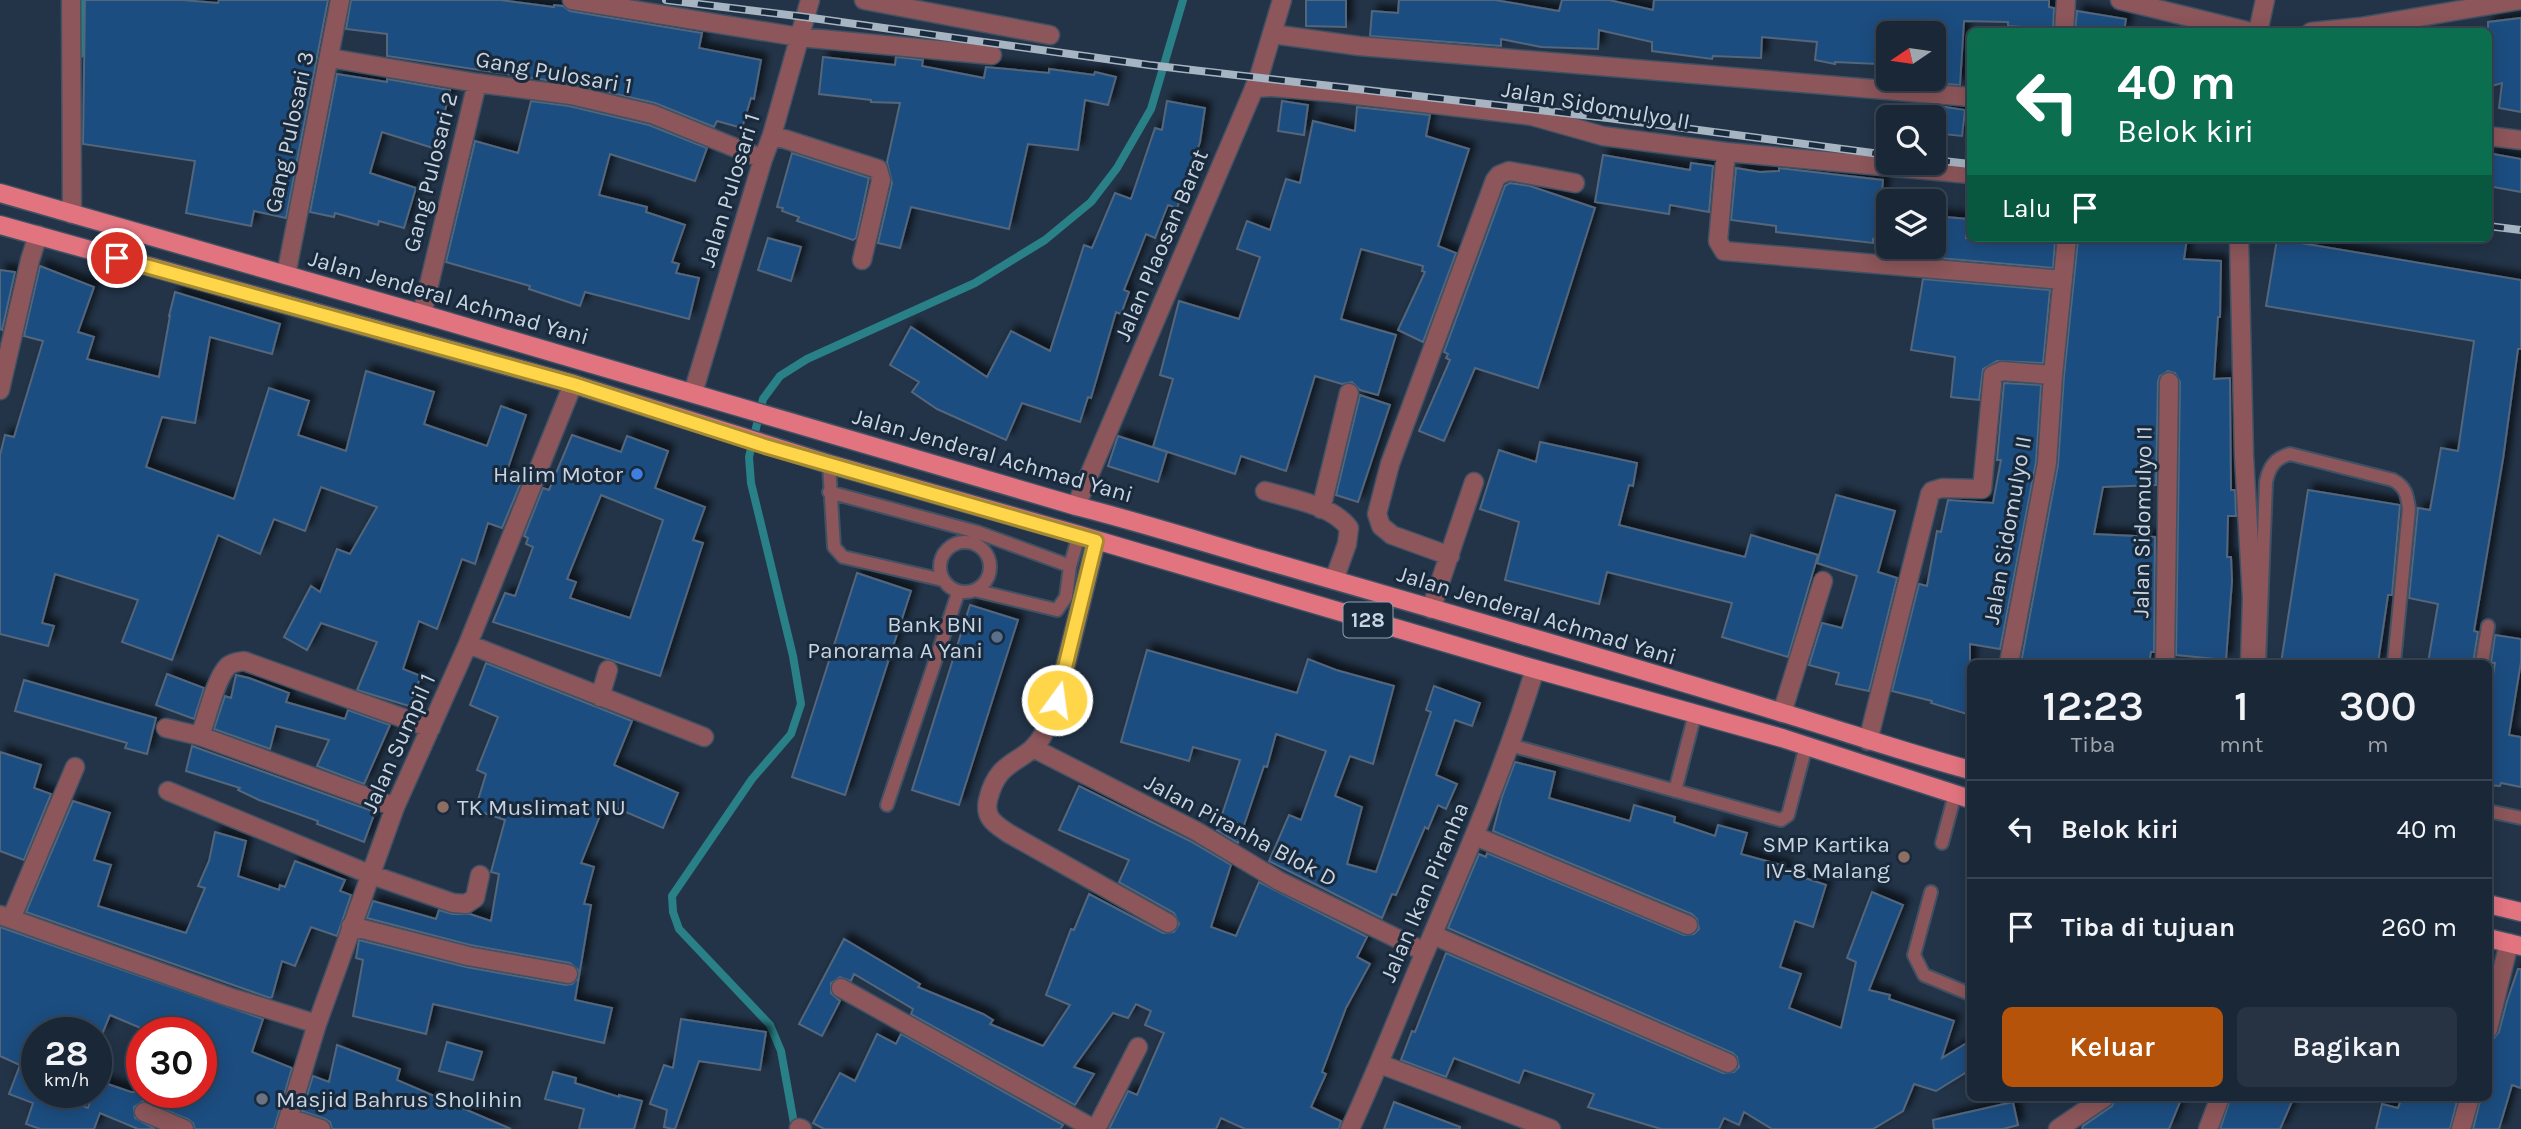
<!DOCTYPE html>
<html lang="id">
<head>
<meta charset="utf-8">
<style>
	body { margin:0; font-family:Karla,sans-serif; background:#273342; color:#f1f3f6; height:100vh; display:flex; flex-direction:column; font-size:26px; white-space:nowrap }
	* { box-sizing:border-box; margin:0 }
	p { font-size:23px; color:#9fa5ad }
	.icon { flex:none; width:38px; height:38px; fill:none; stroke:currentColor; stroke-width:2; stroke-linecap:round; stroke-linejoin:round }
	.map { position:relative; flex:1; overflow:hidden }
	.details { position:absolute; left:1967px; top:660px; width:525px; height:441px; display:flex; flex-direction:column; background:#1a2736; border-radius:10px; box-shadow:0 4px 18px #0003,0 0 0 2px #384451 }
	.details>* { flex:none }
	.top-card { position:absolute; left:1967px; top:28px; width:525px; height:214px; border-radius:10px; box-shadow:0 4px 18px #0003,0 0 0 2px #384451; background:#0b6e4f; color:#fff; overflow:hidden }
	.needle { width:46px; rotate:257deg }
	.controls { position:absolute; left:1876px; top:21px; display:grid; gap:14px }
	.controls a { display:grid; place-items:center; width:70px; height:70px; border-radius:10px; background:#1a2736; box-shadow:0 4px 18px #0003,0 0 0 2px #384451; font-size:35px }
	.speed { position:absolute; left:21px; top:1017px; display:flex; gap:14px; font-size:35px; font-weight:700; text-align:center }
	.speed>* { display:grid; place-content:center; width:91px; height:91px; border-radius:50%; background:#1a2736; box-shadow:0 4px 18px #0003,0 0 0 2px #384451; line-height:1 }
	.speed small { font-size:18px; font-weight:400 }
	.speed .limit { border:10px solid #d22; background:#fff; color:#111 }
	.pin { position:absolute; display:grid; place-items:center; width:60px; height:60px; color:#fff; margin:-30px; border:4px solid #fff; border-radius:50%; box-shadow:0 2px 7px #0007 }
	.me { position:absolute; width:77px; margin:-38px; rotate:14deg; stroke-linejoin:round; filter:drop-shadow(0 0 5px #0008) }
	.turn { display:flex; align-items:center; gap:24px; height:147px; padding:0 35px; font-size:32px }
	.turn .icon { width:91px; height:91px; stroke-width:2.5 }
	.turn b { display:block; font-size:49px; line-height:60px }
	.then { display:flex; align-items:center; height:66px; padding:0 35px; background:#0003; gap:14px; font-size:26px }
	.eta { display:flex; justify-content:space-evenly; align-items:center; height:119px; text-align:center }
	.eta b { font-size:42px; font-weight:600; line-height:49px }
	.primary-button { display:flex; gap:14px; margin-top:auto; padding:14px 35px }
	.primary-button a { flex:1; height:80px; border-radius:10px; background:#b45309; color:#fff; font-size:28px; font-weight:600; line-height:80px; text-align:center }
	.primary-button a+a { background:#273342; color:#f1f3f6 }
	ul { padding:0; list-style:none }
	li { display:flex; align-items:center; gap:21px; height:98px; padding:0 35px; border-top:2px solid #384451 }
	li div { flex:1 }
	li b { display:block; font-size:26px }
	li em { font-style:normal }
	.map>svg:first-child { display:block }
</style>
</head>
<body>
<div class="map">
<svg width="2521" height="1129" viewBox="0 0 2521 1129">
	<defs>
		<filter id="shadow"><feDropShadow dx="6" dy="-6" stdDeviation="3.5" flood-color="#0009"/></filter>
	</defs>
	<rect width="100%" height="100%" fill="#233448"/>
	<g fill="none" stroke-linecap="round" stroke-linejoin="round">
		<!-- stream -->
		<path stroke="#298086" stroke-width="8" d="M80,54L81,0
			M795,1129L781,1051L770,1025L679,929L673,912L672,896L752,779L791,734L801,704L793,656L751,483L749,457L763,399L780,376L807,359L975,283L1045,240L1091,202L1117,168L1151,109L1183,0"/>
	</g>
	<!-- building -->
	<path fill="#1b4d80" stroke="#53667c" stroke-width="2" fill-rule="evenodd" filter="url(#shadow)" d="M85,0H182L218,3L219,0H328L286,218L254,211L251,226L186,213L195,161L83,144Z
		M351,0H500L554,7V5L563,6L570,11L702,33L699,48L761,60L754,99L751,98L742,128L717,121L714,127L655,103L573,84L387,56V34L346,29Z
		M1306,0H1346V27L1306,26Z
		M1399,0H1495L1559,11L1562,0H1609L1653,10L1654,0H2049V7L2054,8L2053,29L2008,26V22L1964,21L1960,85L1934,83L1937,33H1879L1878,64L1835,62V64L1815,60L1817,42L1762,37L1761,58L1713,56L1712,59L1652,51V42L1599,30L1598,49L1541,47L1501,39V46L1370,36L1372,11L1398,13Z
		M2077,11L2126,19L2124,32L2075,31Z
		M2521,18V112L2499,108L2502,83L2488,87V22Z
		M823,57L895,65L896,57L923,60L922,66L984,78L986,67L1049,73V69L1094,75L1095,72L1116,77L1108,105L1085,100L1078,150L1028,144L1009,229L911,207L900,248L878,243L892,183L887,162L900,103L871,102V100L819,94Z
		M337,74L387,82V79L450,90L436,149L382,132L370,173L416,188L404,228L379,221L378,225L335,213L334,217L310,212Z
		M531,101L569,106L649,125L707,148L695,181L610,154L599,195L647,207L646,212L685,225L672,262L679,264L676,273L699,278L689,319L585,292L580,306L529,289L530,286L446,262L475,141L518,153Z
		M1167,101L1205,108L1200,142L1177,208L1168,205L1155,238L1146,234L1124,290L1129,292L1121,314L1116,312L1091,398L1088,397L1080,422L1022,403L1006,440L937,409L912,392L919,382L890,365L911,327L987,377L1011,331L1050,351L1084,245L1092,248L1115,193L1131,199L1155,128L1162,130Z
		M1282,101L1308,105L1304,135L1278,131Z
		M1933,105L1965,110L1962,136L1934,133Z
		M1357,107L1430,115L1426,136L1469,149L1438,246L1456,253L1423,342L1398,330L1425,272L1422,271L1423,266L1361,249L1341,319L1396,335L1378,395L1360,390L1352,382L1342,384L1315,376L1286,471L1241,456L1235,474L1153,447L1173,379L1160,375L1179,301L1239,319L1260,257L1237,249L1247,221L1270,230L1286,179L1300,183L1313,121L1355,131Z
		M792,153L869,178L856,238L853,240L797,221L799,217L782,211L783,208L777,207Z
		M2488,153L2521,159V192L2488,186Z
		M1603,155L1690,170L1691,163L1713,166L1709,212L1670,205L1669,214L1595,202Z
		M1736,168L1760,172L1779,171V168L1883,180L1881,204L1888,206V242L1873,239V243L1776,232V226L1731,220Z
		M1510,183L1530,186L1595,208L1538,388L1475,368L1444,441L1419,431L1450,360L1446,358L1448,354L1444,352L1505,186Z
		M1934,216L1968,219L1966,238L2055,240L2053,268L1927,257L1929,247H1934Z
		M768,238L801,247L791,281L758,270Z
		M2085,238H2187L2184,259L2221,261L2220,317H2218L2214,379L2230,378L2231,490H2235L2236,516H2228L2227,557H2231L2232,581L2226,660L2176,655L2180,382L2175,373L2168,371L2160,376L2158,382L2156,485L2103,487L2094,534L2155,537L2154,652H2151L2149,663H2021L2058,465L2064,376L2078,240L2084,241Z
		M2277,239L2521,280V349H2518L2503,459L2474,631L2478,632L2473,663H2428L2438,604L2409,598L2418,508L2430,510L2441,448L2458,451L2474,341L2266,306Z
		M40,266L94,287L78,332L94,337L87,359L159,377L170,316H169L175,292L280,324L272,354L210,337L195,423L162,417L146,467L234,499L269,388L309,401L298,435L346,451L366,371L434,392L424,424L487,446L501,406L526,415L506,474L522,480L502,528L488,523L475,564L462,559L437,629L419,621L403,669L421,676L409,706L357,690L377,642L321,623L307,650L284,637L311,586L320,592L337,549L350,554L377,507L321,487L305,531L274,519L260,554L218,535L172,660L122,642L138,600L55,574L42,623L54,626L48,646L0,634V455L5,435L14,437L43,341L24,336Z
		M0,270L15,272L2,330L0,329Z
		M1923,279L2050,290L2043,363L1997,361L1983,369L1979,400L1951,397L1955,357L1911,350Z
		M2004,383L2041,385L2036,462L2000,649L1970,644V715L1931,703L1932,701L1892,691L1919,584L1927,586L1937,531L1941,532L1948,500L1993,503L2001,460H1997Z
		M1360,395L1390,405L1358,502L1336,495Z
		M572,435L621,452L627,436L668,451L655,488L705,507L693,540L703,543L660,676L493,622L505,593L515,596L533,547L526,544L528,538L524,536L543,488L549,490ZM601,495L663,520L630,618L570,598L576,582L567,579Z
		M1118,436L1167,452L1158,482L1108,466Z
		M1540,442L1637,463L1633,486L1629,485L1619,525L1745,557L1751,535L1818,555L1788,657L1722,637L1732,603L1607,572L1599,604L1505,580L1519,522L1480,509L1499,450L1536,462Z
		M2308,490L2400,505L2392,595H2388L2378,663H2281Z
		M1836,495L1895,511L1878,572L1897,578L1869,691L1836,684L1839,673L1809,665L1822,623L1842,628L1857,576L1817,563Z
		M857,573L911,591L845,795L792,777Z
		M970,605L1018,620L959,805L912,790Z
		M2495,635L2521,639V662L2509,735L2521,737V787L2501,783L2500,786L2488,785V703L2495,663H2491Z
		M1147,650L1297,693L1308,659L1336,670L1394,686L1373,764L1350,756L1335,796L1362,807L1347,864L1376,872L1431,712L1426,710L1434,686L1480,703L1472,726L1455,720L1436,775L1457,784L1446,809L1438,805L1428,829L1425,827L1396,895L1392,894L1382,918L1269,861L1289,815L1301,820L1326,751L1276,734L1267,767L1264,766L1238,843L1217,830L1240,760L1193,747L1189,761L1121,742Z
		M486,663L632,721L614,765L678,793L663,828L605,803L581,863L594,867L584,904L591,905L575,1000L612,1008L604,1043L433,1004L426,1034L353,1016L363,960L356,958L359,940L466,967L566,985L572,984L579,977L578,970L570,963L470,945L367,918L373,901L436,919L439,910L452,914H470L491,921L499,874L491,872L505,820L475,810L486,774L477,770L498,717L470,705Z
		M167,674L204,688L194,719L156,705Z
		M236,675L249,678L289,693L286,702L345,719L348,710L390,725L364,784L317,766L329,740L276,726L270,749L214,729L225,696L231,698Z
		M24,680L156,718L147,754L125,748L127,743L15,711Z
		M192,746L375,812L364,842L317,824L318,821L259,800L238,790L240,788L186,771Z
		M0,752L41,765L34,788L51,794L24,860L0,851Z
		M1515,762L1555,772L1549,798L1630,821L1634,805L1675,817L1674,822L1715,836L1718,825L1747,833L1741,854L1785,866L1784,871L1826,885L1813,927L1795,921L1780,967L1801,974L1789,1008L1841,1028L1856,962L1847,958L1872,892L1903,905L1869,990L1890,995L1889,999L1954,1021L1942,1058L1970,1041V1070L1936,1091L1914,1084L1903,1111L1873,1129H1772L1744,1112L1739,1125L1724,1118L1719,1129H1661L1588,1107L1594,1094L1524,1070L1519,1083L1454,1058L1446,1077L1401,1060L1412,1031L1415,1032L1446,953L1723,1073L1734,1072L1739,1067L1737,1057L1733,1053L1448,928L1479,854L1486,857L1487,853L1684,935L1694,934L1699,929L1697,919L1692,914L1493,831L1502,797Z
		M1079,786L1190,841L1231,865L1211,927L1236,936L1259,882L1367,937L1357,957L1370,964L1346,1008L1322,1072L1326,1074L1311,1107L1341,1121L1339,1129H1245L1221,1118L1216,1129H1109L1128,1091L1137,1095L1164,1033L1145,1025L1151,1011L1136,1004L1128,1018L1113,1013L1074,1067L1094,1074L1075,1105L911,1014L913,1009L854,974L851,981L840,977L831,983V993L840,1001L822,1036L799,1024L844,939L920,984L918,987L983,1014L993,1020L990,1024L1043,1046L1070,1005L1046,995L1071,929L1074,930L1089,894L1163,933L1174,932L1179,924L1174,913L1119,882L1129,860L1059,830Z
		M73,801L110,813L94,860L111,865L98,906L186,933L205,888L198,886L209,861L215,832L246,841L238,876L279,890L280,885L285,887L295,861L345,880L340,891L351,895L337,936L311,927L295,966L282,961L272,997L270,998L26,912Z
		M0,927L263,1019L252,1052L292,1068L274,1129H195L193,1123L188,1119L143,1101L134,1107L135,1118L155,1129H138L100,1113L94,1129H40L26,1124L33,1103L9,1094L20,1065L0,1056ZM110,1015L150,1032H201V1092H131L96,1080V1092H93L88,1108L44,1092L37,1093V1032H103Z
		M2518,969H2521V1088L2512,1085L2499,1129H2473L2481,1097H2488V1051L2493,1039L2499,1032L2507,1001Z
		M681,1019L766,1032L760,1070L699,1061L675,1129H672L664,1127L667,1110L650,1104L664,1065L673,1068Z
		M877,1034L896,1044L901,1034L1063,1125L1060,1129H824L813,1123L840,1073L855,1081Z
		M447,1042L482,1052L473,1080L439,1071Z
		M337,1045L400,1069L397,1080L511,1129H332L330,1122L325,1119L302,1111L313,1076L329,1082Z
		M553,1072L576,1078L575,1083L619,1097V1095L642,1101L634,1129H579L584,1109L545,1099Z
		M2116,1097H2182L2169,1129H2082L2083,1126L2112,1106Z
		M2231,1097H2294L2280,1129H2220Z
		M2402,1097H2458L2450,1129H2376L2382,1104L2398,1108Z
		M1394,1102L1460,1127V1129H1384Z
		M2013,1102L2018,1125L2003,1129H1934L1933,1120Z"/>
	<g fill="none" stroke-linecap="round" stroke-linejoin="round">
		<defs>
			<path id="service" d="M829,464L834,547L843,557L943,580
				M829,492L977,532L1070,566
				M940 567a25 25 0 1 1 50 0a25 25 0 1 1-50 0Z
				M978,591L1057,610L1066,597L1070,566L1079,535
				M2259,663L2266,482C2269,467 2275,458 2290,454L2393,480C2406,487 2407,495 2409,509L2394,663
				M2482,663L2488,626
				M1510,745L1781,820L1788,815L1806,746
				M1675,791L1695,714
				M887,805L958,593
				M2488,811L2521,818
				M1942,843L1955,794
				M1931,892L1914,955L1924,975L1970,994"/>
			<path id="minor" d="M71,0L72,214
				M572,0L799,37L992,55
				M864,0L1050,35
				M2120,0L2251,32
				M2064,32L2066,0
				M2258,32L2265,0
				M2311,32L2360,27L2520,0
				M1272,34L1359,46L1970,97
				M330,58L477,83L571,95L652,114L763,159
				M1254,88L1272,87L1339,93L1532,116L1603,136L1726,152L1970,174
				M772,135L878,169L881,180L862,260
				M2488,136L2521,140
				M1726,152L1718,241L1724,251L2063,280
				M2239,238L2244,456L2252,598L2250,663
				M286,275L340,0
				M422,314L477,83
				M0,390L30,260L38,235
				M693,393L763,159L772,135L810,0
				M1265,491C1291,499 1332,505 1349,528L1347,544L1334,580
				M1321,509L1349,393
				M1096,541C1087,579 1077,618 1068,656C1061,682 1056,709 1044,733C1027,766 999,754 988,800C984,818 995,824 1008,833L1168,923
				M1450,556L1392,535L1381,526L1377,514L1390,464L1495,180L1499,175L1509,171L1575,183
				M1431,609L1474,482
				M468,644L704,737
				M2009,663L2047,463L2053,375L2067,238
				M2165,663L2169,382
				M600,697L608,670
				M1782,713L1823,581
				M166,728L200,736L395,807
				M200,736C207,718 215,679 228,666C233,662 238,662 244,661L431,728
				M1868,741L1930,494L1932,491L1942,488L1982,489L1993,375L2002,371L2053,375
				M1035,749L1196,831L1279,881L1425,952
				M168,791L369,874L453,903L466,904L475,898L480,875
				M1475,836L1688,925
				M0,915L229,997L317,1024
				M11,919L75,767
				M351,926L468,956L568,974
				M1433,935L1728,1063
				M841,988L1094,1129
				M2488,1029L2509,943
				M1380,1064L1551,1129
				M144,1112L184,1129
				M289,1118L321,1129
				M799,1128L802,1129
				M285,1129L317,1024L395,807L468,644L573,384
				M1096,1129L1138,1047
				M2058,1129L2105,1097
				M2208,1129L2220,1097
				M2461,1129L2470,1097"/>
			<path id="tertiary" d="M1076,506L1259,77L1282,0
				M1350,1129C1377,1071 1400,1011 1425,952C1465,859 1505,767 1535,669"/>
			<path id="primary" d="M0,193L422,314L1076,506C1140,522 1202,542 1264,560C1438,610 1611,660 1783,713C1846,732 1907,753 1970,770
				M0,225L573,384L829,464L1079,535L1535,669L1782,738L1970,799
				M2488,904L2521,912
				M2488,938L2521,946"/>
		</defs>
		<!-- service casing -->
		<use href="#service" stroke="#415164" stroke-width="16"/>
		<!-- minor casing -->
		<use href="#minor" stroke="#415164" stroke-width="21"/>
		<!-- tertiary casing -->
		<use href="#tertiary" stroke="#415164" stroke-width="21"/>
		<!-- primary casing -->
		<use href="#primary" stroke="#415164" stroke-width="21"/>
		<!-- service -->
		<use href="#service" stroke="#8c565a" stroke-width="12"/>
		<!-- minor -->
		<use href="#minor" stroke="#8c565a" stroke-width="18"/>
		<!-- tertiary -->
		<use href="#tertiary" stroke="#8c565a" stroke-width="18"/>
		<!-- primary -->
		<use href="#primary" stroke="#e27480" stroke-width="18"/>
		<defs>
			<path id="rail" d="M666,0L805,17L1149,65L1608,118L1888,155
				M1934,160L1970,164
				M2488,226L2521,230"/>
		</defs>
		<!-- rail casing -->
		<use href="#rail" stroke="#a7b4c2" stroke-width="8"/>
		<!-- rail -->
		<use href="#rail" stroke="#192a3d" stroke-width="5" stroke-dasharray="16" stroke-linecap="butt"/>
	</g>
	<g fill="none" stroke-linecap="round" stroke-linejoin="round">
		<defs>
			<path id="route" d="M117,258L573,384L765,446L1096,541L1057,700"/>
		</defs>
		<!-- route casing -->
		<use href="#route" stroke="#a68a30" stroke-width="18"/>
		<!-- route -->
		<use href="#route" stroke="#ffd54a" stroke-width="12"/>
	</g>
	<!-- markers -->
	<circle fill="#3f7fe0" stroke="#192a3d" stroke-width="2.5" cx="637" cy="474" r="7"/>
	<circle fill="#5c6f8a" stroke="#192a3d" stroke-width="2.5" cx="997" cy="637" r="7"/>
	<g fill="#8d6e63" stroke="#192a3d" stroke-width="2.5">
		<circle cx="443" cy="807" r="7"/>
		<circle cx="1904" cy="857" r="7"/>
	</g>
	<circle fill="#6b7280" stroke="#192a3d" stroke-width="2.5" cx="262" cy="1099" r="7"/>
	<g text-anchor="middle" stroke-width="6" stroke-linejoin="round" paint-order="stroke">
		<!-- shield labels -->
		<rect fill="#192a3d" stroke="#94a1b0" stroke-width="2" x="1343.5" y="602.5" width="49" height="35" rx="5"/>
		<g font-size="21" font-weight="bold" fill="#c9d4e1">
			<text x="1368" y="627">128</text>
		</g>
		<!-- street labels -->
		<g font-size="23" fill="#c9d4e1" stroke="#192a3d">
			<text transform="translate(554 72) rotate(10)" y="8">Gang Pulosari 1</text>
			<text transform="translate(1596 105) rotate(10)" y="8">Jalan Sidomulyo II</text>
			<text transform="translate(289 132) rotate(-78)" y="8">Gang Pulosari 3</text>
			<text transform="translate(430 172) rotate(-76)" y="8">Gang Pulosari 2</text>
			<text transform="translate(729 190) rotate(-73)" y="8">Jalan Pulosari 1</text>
			<text transform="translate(1161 245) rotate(-67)" y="8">Jalan Plaosan Barat</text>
			<text transform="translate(449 297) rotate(16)" y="8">Jalan Jenderal Achmad Yani</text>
			<text transform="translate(993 455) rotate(16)" y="8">Jalan Jenderal Achmad Yani</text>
			<text transform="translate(2142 522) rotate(-89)" y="8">Jalan Sidomulyo I1</text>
			<text transform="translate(2007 530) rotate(-80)" y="8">Jalan Sidomulyo II</text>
			<text transform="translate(1537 615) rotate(17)" y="8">Jalan Jenderal Achmad Yani</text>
			<text transform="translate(398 743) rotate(-66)" y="8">Jalan Sumpil 1</text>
			<text transform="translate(1241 830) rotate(28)" y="8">Jalan Piranha Blok D</text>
			<text transform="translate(1424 892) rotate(-67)" y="8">Jalan Ikan Piranha</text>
		</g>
		<!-- poi labels -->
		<g font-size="23" fill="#c9d4e1" stroke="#192a3d" text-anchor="end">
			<text x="623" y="482">Halim Motor</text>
			<text x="983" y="632">Bank BNI<tspan x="983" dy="26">Panorama A Yani</tspan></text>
			<text x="457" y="815" text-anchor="start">TK Muslimat NU</text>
			<text x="1890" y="852">SMP Kartika<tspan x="1890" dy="26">IV-8 Malang</tspan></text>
			<text x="276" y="1107" text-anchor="start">Masjid Bahrus Sholihin</text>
		</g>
	</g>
</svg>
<div class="controls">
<a><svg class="needle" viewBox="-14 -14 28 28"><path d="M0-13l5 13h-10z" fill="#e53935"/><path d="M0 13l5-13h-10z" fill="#9fa5ad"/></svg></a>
<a><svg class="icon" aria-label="search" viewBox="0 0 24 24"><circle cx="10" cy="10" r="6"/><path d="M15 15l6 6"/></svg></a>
<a><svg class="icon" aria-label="layers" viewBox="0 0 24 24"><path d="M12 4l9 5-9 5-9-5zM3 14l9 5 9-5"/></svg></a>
</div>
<div class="speed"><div>28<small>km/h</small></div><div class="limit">30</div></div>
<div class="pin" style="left:117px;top:258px;background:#d93025"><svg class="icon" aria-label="arrive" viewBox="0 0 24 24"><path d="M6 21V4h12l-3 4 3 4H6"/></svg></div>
<svg class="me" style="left:1057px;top:700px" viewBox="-20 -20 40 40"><circle r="17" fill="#ffd54a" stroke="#fff" stroke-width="3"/><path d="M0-11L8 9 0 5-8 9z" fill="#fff"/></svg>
<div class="top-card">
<div class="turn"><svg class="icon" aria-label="left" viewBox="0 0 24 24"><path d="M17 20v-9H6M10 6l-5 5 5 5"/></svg><div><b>40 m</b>Belok kiri</div></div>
<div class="then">Lalu<svg class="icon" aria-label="arrive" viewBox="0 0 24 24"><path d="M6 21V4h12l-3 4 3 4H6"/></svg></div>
</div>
<section class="details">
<div class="eta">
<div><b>12:23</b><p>Tiba</p></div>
<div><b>1</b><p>mnt</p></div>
<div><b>300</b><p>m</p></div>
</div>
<ul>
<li><svg class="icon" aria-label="left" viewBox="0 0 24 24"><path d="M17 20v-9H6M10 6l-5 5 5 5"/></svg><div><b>Belok kiri</b></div><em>40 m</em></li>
<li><svg class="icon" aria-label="arrive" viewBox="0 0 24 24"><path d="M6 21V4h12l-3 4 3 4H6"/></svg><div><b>Tiba di tujuan</b></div><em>260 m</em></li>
</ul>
<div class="primary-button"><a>Keluar</a><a>Bagikan</a></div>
</section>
</div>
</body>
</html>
